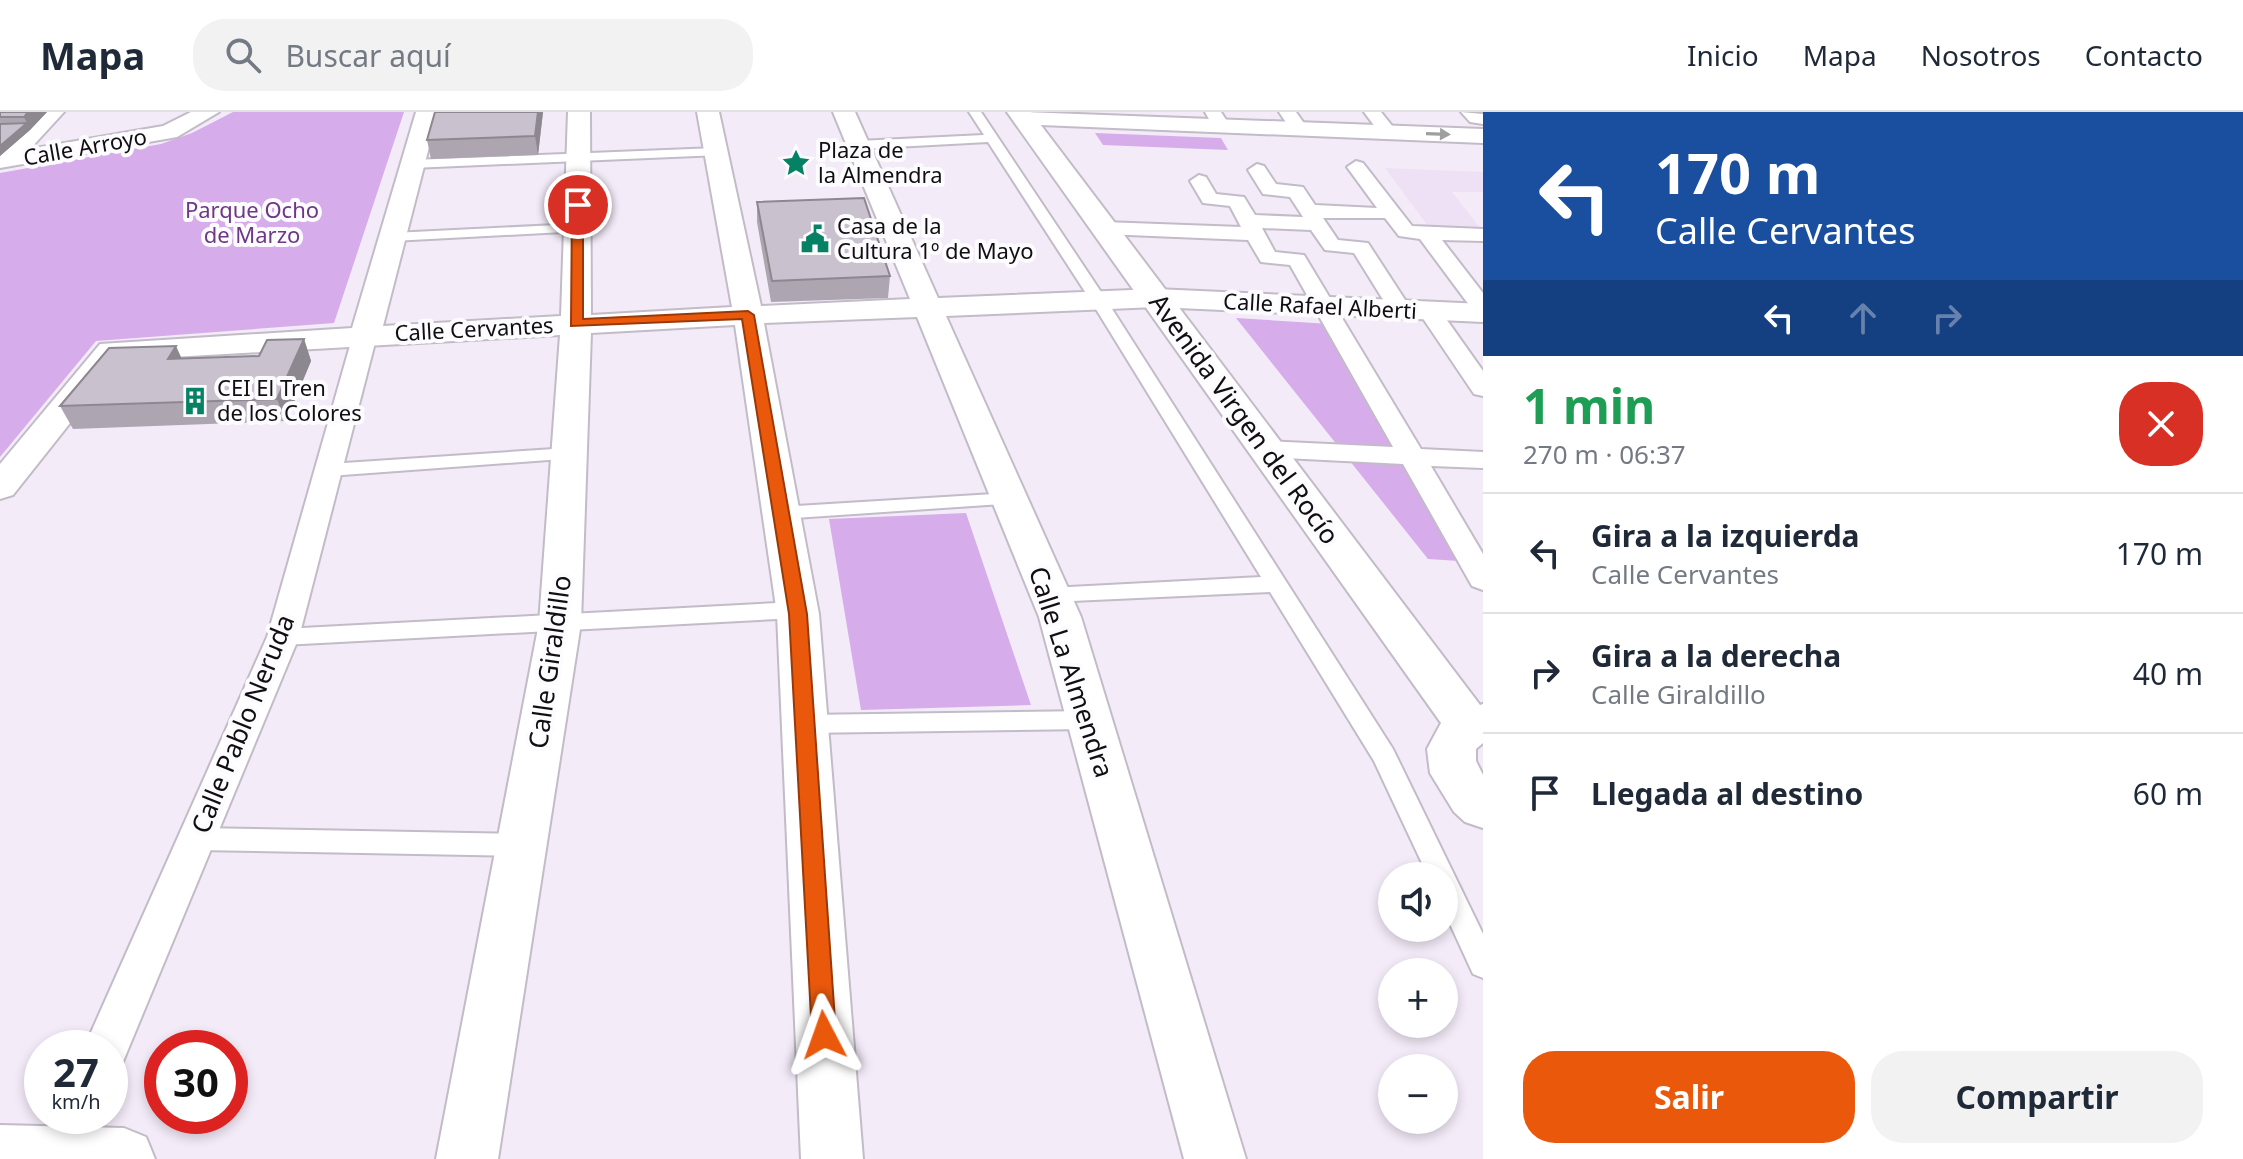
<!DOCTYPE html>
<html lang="es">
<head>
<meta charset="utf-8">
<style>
	body { margin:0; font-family:"Noto Sans",sans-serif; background:#f2f2f3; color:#1f2937; height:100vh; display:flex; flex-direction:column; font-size:30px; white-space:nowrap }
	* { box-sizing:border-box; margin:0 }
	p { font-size:26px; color:#747a83 }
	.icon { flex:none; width:44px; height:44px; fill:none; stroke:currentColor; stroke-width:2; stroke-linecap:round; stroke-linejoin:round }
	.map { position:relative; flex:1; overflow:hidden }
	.drawer { display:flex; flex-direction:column; background:#fff; width:760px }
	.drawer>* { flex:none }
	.banner { background:#1a4fa0; color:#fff; overflow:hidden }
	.tools { position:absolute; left:1378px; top:750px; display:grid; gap:16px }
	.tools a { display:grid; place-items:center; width:80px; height:80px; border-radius:50%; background:#fff; box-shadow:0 4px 12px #0003; font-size:40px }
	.speed { position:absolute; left:24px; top:918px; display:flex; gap:16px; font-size:40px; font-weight:700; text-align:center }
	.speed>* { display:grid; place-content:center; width:104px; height:104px; border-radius:50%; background:#fff; box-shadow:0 4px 12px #0003; line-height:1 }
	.speed small { font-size:20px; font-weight:400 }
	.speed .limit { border:12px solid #d22; background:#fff; color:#111 }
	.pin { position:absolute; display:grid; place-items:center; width:68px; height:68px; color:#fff; margin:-34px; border:4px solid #fff; border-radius:50%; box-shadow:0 2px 8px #0007 }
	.me { position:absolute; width:88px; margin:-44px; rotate:356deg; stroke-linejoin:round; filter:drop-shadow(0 0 6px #0008) }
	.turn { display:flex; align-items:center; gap:28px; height:168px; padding:0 40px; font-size:36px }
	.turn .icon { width:104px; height:104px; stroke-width:2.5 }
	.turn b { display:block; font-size:56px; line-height:68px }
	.lanes { display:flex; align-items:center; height:76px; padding:0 40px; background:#0003; justify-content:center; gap:40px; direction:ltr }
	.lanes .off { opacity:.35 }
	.round { display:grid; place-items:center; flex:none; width:84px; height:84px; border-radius:32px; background:#f2f2f3 }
	.head { display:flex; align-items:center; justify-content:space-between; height:136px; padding:0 40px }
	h1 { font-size:48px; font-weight:700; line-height:60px; color:#1e9e55 }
	.button { display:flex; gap:16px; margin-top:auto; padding:16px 40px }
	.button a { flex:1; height:92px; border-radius:32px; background:#ea580c; color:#fff; font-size:32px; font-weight:700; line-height:92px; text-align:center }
	.button a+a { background:#f2f2f3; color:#1f2937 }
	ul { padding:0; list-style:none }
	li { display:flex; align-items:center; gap:24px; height:120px; padding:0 40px; border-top:2px solid #e0e1e3 }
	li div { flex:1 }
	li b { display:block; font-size:30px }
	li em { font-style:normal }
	header { display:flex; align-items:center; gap:48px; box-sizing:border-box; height:112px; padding:0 40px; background:#fff; border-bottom:2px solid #e0e1e3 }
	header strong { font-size:38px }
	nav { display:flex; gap:44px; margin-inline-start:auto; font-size:28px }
	.search { width:560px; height:72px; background:#f2f2f3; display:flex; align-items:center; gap:20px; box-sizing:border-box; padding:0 28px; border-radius:32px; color:#747a83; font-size:30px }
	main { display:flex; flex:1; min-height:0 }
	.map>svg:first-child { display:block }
</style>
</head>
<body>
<header>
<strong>Mapa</strong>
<div class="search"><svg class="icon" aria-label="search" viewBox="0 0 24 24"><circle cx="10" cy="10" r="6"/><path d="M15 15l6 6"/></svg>Buscar aquí</div>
<nav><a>Inicio</a><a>Mapa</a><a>Nosotros</a><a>Contacto</a></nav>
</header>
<main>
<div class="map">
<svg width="1483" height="1047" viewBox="0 0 1483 1047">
	<rect width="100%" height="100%" fill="#f3ebf8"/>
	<!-- built -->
	<path fill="#eee1f5" d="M1385,56L1483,60V80H1452L1480,116L1428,114Z"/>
	<!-- green -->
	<path fill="#d6aceb" d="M233,0H404L334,211L96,229L0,345V61L161,32L192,21Z
		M1095,21L1221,26L1228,38L1103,33Z
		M1236,206L1330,212L1459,449L1428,447Z
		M966,401L1031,593L861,598L829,407Z"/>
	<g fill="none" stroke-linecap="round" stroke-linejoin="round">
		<defs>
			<path id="service" d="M969,0H981L1107,189L1393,637L1483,822V866L1473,862L1444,799V764H1428L1374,649L1270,480L1050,490L1043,488L1039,483L1043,478L1050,476L1261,465L1091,189L988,30L858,37L852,33L858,29L984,23Z
				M716,36L720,37V43L412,56L406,52L412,48Z
				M577,112L582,113V119L393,129L386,125L393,121Z
				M569,336L578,342L576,346L329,364L320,358L329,352Z
				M1010,381L1017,383L1020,387L1017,391L780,407L770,401L780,395Z
				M797,490L805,493L808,498L805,503L797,506L283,533L275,531L272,525L275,519L283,517Z
				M1089,599L1097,601L1101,608L1097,615L1089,617L804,621L796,619L792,612L796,605L804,603Z
				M196,716L521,722L530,725L534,733L530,741L521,744L196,738L187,735L183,727L187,719Z"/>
			<path id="pedestrian" d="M1205,0H1221L1230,14L1227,18H1215Z
				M1279,0H1296L1308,17L1305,21H1293Z
				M1364,0H1381L1397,20L1388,25L1382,24Z
				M1461,0L1483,2V12L1470,10Z
				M1356,49L1363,51L1412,114L1483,117V129L1442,128L1483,181V203L1475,201L1420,127L1399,124L1385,106H1323L1338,128L1368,131L1411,197L1408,202H1392L1354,141L1325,138L1311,118L1262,116L1275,140L1304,143L1421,337L1483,340V356L1431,354L1483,442V478L1472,474L1403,352L1265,345L1256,343L1252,337L1256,331L1265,329L1393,335L1290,153L1261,150L1248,128L1104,122L1094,116L1104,110L1241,115L1230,94L1203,91L1190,69L1199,63L1206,65L1216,82L1244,85L1255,103L1303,105L1290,85L1263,82L1248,58L1257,52L1264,54L1276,72L1303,75L1315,93L1377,96L1347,55Z
				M1429,192L1437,194L1483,259V284L1474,282L1418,199L1421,194Z
				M365,216L373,218L377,223L299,525L122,952L110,956V936H84L267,525L353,223L357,218Z
				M53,1004H100L82,1047H36Z"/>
			<path id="minor" d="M40,0H64L30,37L163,14L191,0H219L177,25L0,56V40Z
				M416,0H438L383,214L561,204L568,0H590L591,203L732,195L697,0H719L761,194L910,187L833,0H855L938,186L1156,177L1483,192V210L1156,195L946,204L1081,505L1246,1047H1184L1039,505L917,205L764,211L819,502L863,1047H801L777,502L735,213L591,221L581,511L498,1047H436L539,511L560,223L120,248L13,383L0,387V352L100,232L352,216Z
				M1024,0L1483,17V31L1016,12L1013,7L1016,2Z
				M0,1013L124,1016L146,1025L155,1047H0Z"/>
			<path id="tertiary" d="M1007,0H1031L1480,593L1483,592V631L1476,637V649L1483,663V716L1465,710L1454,700L1430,661L1427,637L1441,611Z"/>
		</defs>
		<!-- service casing -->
		<use href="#service" stroke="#c3bbc8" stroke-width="4"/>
		<!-- pedestrian casing -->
		<use href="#pedestrian" stroke="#c3bbc8" stroke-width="4"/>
		<!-- minor casing -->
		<use href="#minor" stroke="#c3bbc8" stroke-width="4"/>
		<!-- tertiary casing -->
		<use href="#tertiary" stroke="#c3bbc8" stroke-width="4"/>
		<!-- service -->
		<use href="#service" fill="#fff" fill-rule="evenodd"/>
		<!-- pedestrian -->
		<use href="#pedestrian" fill="#fff" fill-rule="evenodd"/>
		<!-- minor -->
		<use href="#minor" fill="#fff" fill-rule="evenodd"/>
		<!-- tertiary -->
		<use href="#tertiary" fill="#fff" fill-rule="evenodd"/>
	</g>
	<!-- wall -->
	<path fill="#ada6b1" d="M0,0H47L30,18L0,44Z
		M435,0H543L538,43L431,47L427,28Z
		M757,90L890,164L888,186L771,190L757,110Z
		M304,227L311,249L286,309L73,317L60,294L181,246L259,244Z"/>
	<!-- shaded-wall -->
	<path fill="#8d8790" d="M28,0H47L30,18L0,44V34L27,11L24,5Z
		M538,0H543L538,43L535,24Z
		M304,227L311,249L286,309L277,287Z
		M176,234L186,256L168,247Z"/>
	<!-- building -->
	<path fill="#c9c1ce" stroke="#8d8790" stroke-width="2" d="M0,0H28L24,5H0Z
		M435,0H538L535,24L427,28Z
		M27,11L0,34V12Z
		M864,86L890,164L772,169L757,90Z
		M304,227L277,287L60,294L109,236L176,234L168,247L259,244L267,228Z"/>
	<!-- one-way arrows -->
	<defs><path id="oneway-solid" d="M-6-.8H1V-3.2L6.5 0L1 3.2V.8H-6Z" transform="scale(2)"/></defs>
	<use fill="#a09fa0" href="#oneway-solid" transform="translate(1438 22) rotate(2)"/>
	<!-- route -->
	<path fill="#ea580c" stroke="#983908" stroke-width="2" d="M578,89L583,93V207L748,199L754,203L807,502L836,923L833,931L824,935L815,931L812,923L789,502L742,207L571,214L572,93Z"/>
	<!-- icons -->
	<defs>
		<symbol id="sight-bare" viewBox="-9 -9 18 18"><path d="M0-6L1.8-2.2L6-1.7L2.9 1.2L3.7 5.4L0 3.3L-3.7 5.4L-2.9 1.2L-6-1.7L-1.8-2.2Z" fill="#058263" stroke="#fcfbfd" stroke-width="2.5" paint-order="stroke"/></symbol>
		<symbol id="civic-bare" viewBox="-9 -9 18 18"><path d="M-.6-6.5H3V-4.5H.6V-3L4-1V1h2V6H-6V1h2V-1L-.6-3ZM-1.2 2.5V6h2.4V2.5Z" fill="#058263" stroke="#fcfbfd" stroke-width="2.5" paint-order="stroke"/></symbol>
		<symbol id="building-bare" viewBox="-9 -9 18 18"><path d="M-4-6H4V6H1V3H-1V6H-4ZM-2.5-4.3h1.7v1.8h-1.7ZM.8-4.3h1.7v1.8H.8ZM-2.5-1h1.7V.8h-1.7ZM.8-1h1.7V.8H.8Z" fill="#058263" stroke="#fcfbfd" stroke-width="2.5" paint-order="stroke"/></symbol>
	</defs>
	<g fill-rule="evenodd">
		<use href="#sight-bare" x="776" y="31" width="40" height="40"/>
		<use href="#civic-bare" x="795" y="107" width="40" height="40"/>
		<use href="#building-bare" x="175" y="269" width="40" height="40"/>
	</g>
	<g text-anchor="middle" stroke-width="8" stroke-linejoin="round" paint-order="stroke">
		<!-- far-street labels -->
		<g font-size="22" fill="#110e12" stroke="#fcfbfd">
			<text transform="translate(85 35) rotate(-10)" y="8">Calle Arroyo</text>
			<text transform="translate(1320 194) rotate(3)" y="8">Calle Rafael Alberti</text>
			<text transform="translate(474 217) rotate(-3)" y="8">Calle Cervantes</text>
		</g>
		<!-- far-poi labels -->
		<g font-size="22" fill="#110e12" stroke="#fcfbfd" text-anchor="start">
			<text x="818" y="46">Plaza de<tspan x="818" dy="25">la Almendra</tspan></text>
			<text x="837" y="122">Casa de la<tspan x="837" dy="25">Cultura 1º de Mayo</tspan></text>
			<text x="217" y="284">CEI El Tren<tspan x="217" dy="25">de los Colores</tspan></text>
		</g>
		<!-- far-park labels -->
		<g font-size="22" fill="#6e3787" stroke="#fcfbfd">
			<text x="252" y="106">Parque Ocho<tspan x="252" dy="25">de Marzo</tspan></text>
		</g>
		<!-- street labels -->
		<g font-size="26" fill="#110e12" stroke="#fcfbfd">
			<text transform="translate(1244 307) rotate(54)" y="9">Avenida Virgen del Rocío</text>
			<text transform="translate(550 550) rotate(-82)" y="9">Calle Giraldillo</text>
			<text transform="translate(1071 560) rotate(72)" y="9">Calle La Almendra</text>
			<text transform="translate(243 612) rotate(-68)" y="9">Calle Pablo Neruda</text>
		</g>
	</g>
</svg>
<div class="tools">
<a><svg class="icon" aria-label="sound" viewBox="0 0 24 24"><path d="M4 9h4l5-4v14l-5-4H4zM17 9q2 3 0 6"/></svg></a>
<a>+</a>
<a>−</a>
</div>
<div class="speed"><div>27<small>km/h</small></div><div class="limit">30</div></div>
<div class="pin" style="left:578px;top:93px;background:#d93025"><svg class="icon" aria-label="arrive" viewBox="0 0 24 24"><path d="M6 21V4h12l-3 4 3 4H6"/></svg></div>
<svg class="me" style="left:824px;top:923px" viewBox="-20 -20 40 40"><path d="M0-17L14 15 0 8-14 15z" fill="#ea580c" stroke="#fff" stroke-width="4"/></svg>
</div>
<section class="drawer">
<div class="banner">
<div class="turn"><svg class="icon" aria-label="left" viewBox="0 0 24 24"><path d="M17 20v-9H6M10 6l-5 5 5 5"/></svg><div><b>170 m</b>Calle Cervantes</div></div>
<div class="lanes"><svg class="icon" aria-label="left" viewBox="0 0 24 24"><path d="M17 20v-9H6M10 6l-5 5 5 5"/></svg><svg class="icon off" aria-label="ahead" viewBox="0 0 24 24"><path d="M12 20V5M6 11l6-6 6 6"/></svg><svg class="icon off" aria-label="right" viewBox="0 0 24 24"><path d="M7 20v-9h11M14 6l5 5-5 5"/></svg></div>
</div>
<div class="head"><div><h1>1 min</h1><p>270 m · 06:37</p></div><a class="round" style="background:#d93025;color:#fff"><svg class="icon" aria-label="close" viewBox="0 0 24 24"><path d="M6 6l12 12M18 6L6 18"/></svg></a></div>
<ul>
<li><svg class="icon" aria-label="left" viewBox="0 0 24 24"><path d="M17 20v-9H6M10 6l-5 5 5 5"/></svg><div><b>Gira a la izquierda</b><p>Calle Cervantes</p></div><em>170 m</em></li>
<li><svg class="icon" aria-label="right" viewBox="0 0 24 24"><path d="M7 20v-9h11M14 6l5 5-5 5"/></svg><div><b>Gira a la derecha</b><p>Calle Giraldillo</p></div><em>40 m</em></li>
<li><svg class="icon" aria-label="arrive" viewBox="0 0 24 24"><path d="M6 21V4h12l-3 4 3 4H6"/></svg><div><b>Llegada al destino</b></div><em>60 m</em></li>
</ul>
<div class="button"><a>Salir</a><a>Compartir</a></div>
</section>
</main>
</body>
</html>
